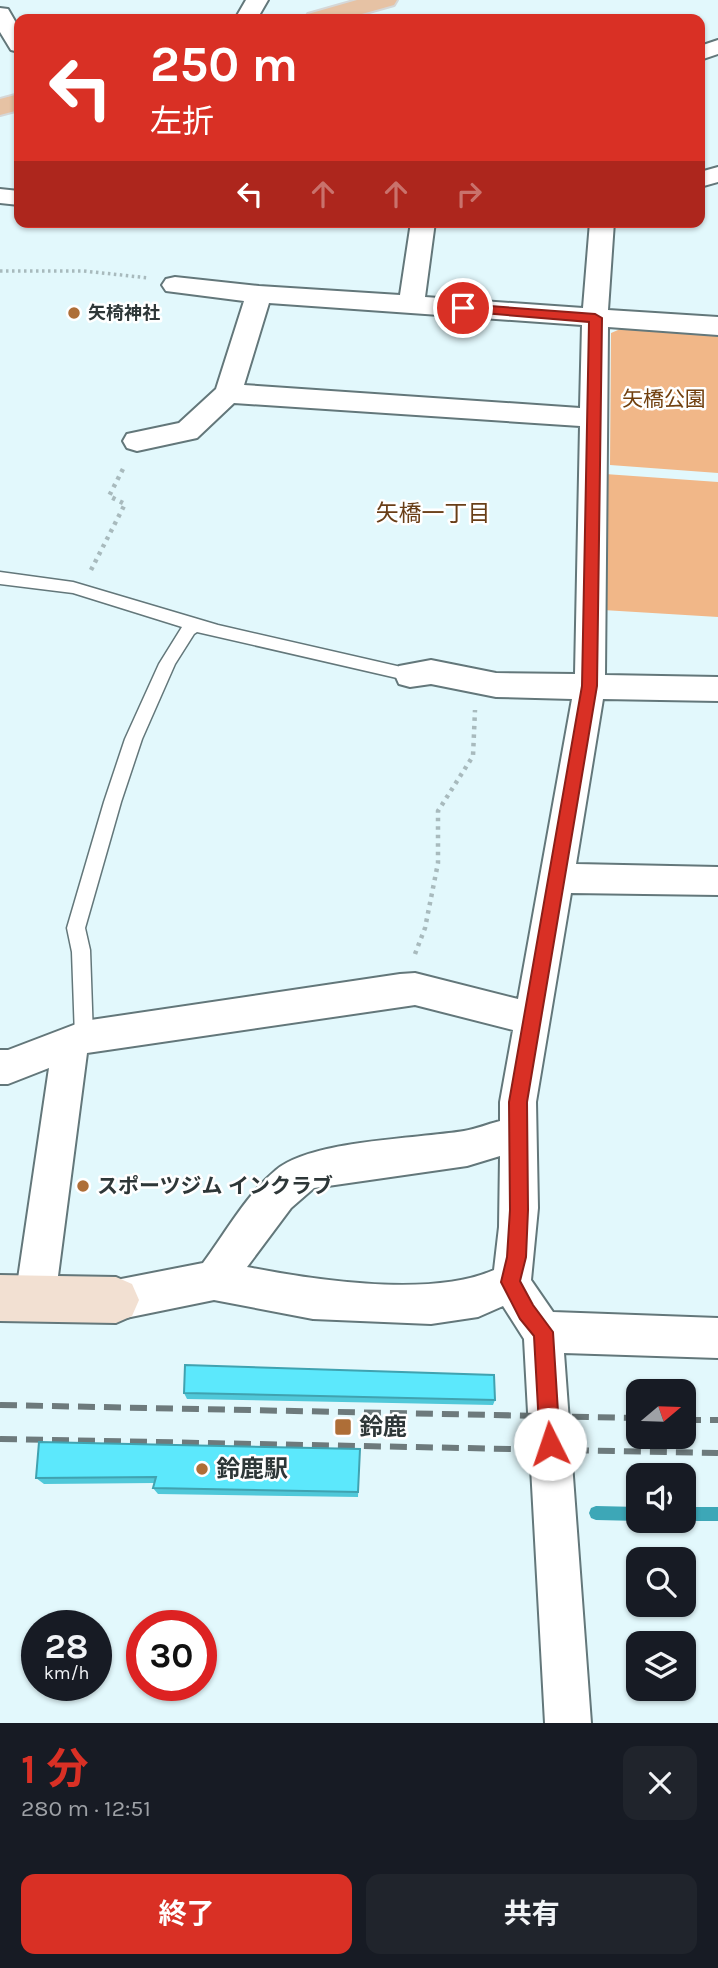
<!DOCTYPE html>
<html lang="ja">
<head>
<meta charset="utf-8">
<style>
	body { margin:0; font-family:Karla,"Noto Sans JP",sans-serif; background:#20242c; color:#f1f3f6; height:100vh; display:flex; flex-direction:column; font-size:26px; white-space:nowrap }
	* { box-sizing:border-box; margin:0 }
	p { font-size:23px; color:#9ea1a6 }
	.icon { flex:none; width:38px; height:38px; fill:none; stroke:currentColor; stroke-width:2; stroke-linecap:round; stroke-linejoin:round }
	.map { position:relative; height:1723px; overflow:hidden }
	.side { display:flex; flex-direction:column; background:#171b24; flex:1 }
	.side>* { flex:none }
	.guide { position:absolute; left:14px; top:14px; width:691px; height:214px; border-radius:14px; box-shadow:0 2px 5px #0004; background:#d93025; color:#fff; overflow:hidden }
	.needle { width:46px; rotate:71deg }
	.fabs { position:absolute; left:626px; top:1379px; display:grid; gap:14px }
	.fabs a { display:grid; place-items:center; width:70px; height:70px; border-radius:14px; background:#171b24; box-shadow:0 2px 5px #0004; font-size:35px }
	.speed { position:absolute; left:21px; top:1610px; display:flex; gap:14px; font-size:35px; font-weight:700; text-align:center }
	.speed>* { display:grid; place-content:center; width:91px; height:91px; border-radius:50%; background:#171b24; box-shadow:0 2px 5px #0004; line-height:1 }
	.speed small { font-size:18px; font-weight:400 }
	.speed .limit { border:10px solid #d22; background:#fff; color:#111 }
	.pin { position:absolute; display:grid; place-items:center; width:60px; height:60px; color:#fff; margin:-30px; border:4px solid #fff; border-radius:50%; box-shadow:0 2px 7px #0007 }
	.me { position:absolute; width:77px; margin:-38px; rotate:356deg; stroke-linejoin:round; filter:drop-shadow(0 0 5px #0008) }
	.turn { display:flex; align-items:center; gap:24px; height:147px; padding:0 21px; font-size:32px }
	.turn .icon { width:91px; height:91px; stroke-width:2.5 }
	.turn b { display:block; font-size:49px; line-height:60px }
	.lanes { display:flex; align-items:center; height:66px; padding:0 21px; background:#0003; justify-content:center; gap:35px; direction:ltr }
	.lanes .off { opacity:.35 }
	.round { display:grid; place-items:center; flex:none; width:74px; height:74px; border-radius:14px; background:#20242c }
	.summary { display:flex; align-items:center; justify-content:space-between; height:119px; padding:0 21px }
	h1 { font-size:42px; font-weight:700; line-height:52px; color:#d93025 }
	.action { display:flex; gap:14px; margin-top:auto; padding:14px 21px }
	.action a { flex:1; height:80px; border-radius:14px; background:#d93025; color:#fff; font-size:28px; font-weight:700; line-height:80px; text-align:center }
	.action a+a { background:#20242c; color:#f1f3f6 }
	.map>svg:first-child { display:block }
</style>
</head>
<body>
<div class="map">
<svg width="718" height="1723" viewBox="0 0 718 1723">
	<rect width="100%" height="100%" fill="#e2f8fc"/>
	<!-- green -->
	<path fill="#f1b788" d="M625,327L718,333V473L610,465L611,333Z
		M605,474L718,482V617L603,610Z"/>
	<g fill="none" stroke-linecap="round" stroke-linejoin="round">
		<!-- stream -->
		<path fill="#3da7b7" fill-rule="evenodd" d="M596,1506L639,1507V1521L596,1520L591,1518L589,1513L591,1508Z
			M684,1507H718V1521H684Z"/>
		<defs>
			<path id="lane" d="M0,572L73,582L218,625L410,669L418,675L410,681L197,632L194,634L175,664L142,739L121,802L85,928L90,950L93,1037L91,1043L84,1046L77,1043L75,1037L72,952L67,928L104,802L125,739L159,664L182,627L73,593L0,584Z"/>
			<path id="street" d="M246,0H268L257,19H235Z
				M0,8L8,9L19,28V52L11,50L0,32Z
				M718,40V54L700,60V46Z
				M718,167V182L700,187V172Z
				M0,189L19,191V205L0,203Z
				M411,222H435L425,297L583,308L590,222H614L608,310L718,317V335L608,327L605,675L718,677V701L603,699L576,864L718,867V895L571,893L536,1102L538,1208L531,1280L553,1312L718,1318V1358L564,1353L591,1723H545L524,1339L503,1306L478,1317L431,1324L313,1319L214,1300L116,1320L102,1314L96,1300L102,1286L116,1280L203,1263C226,1232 246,1195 276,1170C312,1140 415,1139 464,1131C476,1129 488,1124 500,1121V1102L513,1030L415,1005L87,1053L55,1299L49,1313L35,1319L21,1313L15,1299L49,1068L8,1084H0V1050H8L84,1021L400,974L415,973L518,999L572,699L496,697L431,684L410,687L399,684L395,675L399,666L431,660L496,673L575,674L580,426L234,403L197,438L137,451L127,448L123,441L127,434L179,423L216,389L244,301L166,291L162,285L166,279L175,277L259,286L400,295ZM269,303L582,325L580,408L244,385ZM500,1156L499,1227L494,1270C431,1298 314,1280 247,1267L291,1208L314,1188L467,1166Z"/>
			<path id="secondary" d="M0,1275L116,1277L132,1284L139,1300L132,1316L116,1323L0,1321Z"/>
			<path id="primary" d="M357,0H397L394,5L344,19H305L308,14Z
				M19,94V110L0,115V99Z"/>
		</defs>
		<!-- lane casing -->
		<use href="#lane" stroke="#63777a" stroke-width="3"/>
		<!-- street casing -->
		<use href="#street" stroke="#63777a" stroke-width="4"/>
		<!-- secondary casing -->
		<use href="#secondary" stroke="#63777a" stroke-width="4"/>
		<!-- primary casing -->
		<use href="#primary" stroke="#d5d7d7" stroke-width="4"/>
		<!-- path-far1 -->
		<path stroke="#a8babd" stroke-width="3.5" stroke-dasharray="2.5 3.5" stroke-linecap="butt" d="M0,271H84L149,278"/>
		<!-- path -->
		<path stroke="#a8babd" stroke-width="4.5" stroke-dasharray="3.5 5" stroke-linecap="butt" d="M91,570L125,504L109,496L124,467
			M415,954L425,928L438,863V811L473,756L475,710"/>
		<!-- lane -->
		<use href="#lane" fill="#fff" fill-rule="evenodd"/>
		<!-- street -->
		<use href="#street" fill="#fff" fill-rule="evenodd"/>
		<!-- secondary -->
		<use href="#secondary" fill="#f2e0d2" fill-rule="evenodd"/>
		<!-- primary -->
		<use href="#primary" fill="#e6c2a4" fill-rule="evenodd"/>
		<!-- rail -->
		<path stroke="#6d7a7c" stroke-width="6" stroke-dasharray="17 9" stroke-linecap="butt" d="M0,1405L639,1418
			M684,1420H718
			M0,1439L718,1453"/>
	</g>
	<!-- wall -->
	<path fill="#4fc8d9" d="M184,1393L495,1400L493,1405L187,1399Z
		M360,1449L358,1497L158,1494L153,1488L155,1483L44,1484L36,1478Z"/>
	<!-- building -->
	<path fill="#5ce8fc" stroke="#40a2b0" stroke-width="2" d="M185,1365L494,1375L495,1400L184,1393Z
		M39,1442L360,1449L358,1492L153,1488L156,1477L36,1478Z"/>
	<!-- route -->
	<path fill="#d93025" stroke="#8d1f18" stroke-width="2" d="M463,304L595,314L602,318L597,686L527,1102L528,1210L526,1257L520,1281L533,1305L553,1332L560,1444L557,1451L550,1454L543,1451L540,1444L534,1336L520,1319L501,1282L507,1257L510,1210L509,1102L582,686L589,322L459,311V305Z"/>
	<!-- markers -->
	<g fill="#ae6e37" stroke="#fff" stroke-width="2.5">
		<circle cx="74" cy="313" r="7"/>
		<circle cx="83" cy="1186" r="7"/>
		<rect x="334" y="1418" width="18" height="18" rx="3.5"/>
		<circle cx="202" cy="1469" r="7"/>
	</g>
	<g text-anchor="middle" stroke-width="5" stroke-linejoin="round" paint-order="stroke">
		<!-- far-poi labels -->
		<g font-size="18" font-weight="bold" fill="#2e3738" stroke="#fff" text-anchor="start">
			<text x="88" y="319">矢椅神社</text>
		</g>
		<!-- park labels -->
		<g font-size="21" fill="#71400f" stroke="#fff">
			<text x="664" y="406">矢橋公園</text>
		</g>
		<!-- poi labels -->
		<g font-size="21" font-weight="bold" fill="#2e3738" stroke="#fff" text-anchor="start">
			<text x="97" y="1193">スポーツジム インクラブ</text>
		</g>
		<!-- neighbourhood labels -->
		<g font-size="23" fill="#693e17" stroke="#fff">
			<text x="433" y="521">矢橋一丁目</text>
		</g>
		<!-- near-poi labels -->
		<g font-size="24" font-weight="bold" fill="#2e3738" stroke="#fff" text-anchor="start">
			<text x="359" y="1435">鈴鹿</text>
			<text x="216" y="1477">鈴鹿駅</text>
		</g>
	</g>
</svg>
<div class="fabs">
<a><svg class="needle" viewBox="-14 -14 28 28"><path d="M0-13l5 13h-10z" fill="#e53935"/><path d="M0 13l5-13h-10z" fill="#9ea1a6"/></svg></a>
<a><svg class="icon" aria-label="sound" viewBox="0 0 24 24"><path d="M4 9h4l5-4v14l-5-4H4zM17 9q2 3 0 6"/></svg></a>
<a><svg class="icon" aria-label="search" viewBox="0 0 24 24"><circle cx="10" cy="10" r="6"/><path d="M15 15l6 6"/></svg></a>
<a><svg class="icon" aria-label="layers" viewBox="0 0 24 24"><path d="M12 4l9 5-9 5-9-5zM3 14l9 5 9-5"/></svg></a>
</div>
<div class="speed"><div>28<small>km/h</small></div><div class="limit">30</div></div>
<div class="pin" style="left:463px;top:308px;background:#d93025"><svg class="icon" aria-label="arrive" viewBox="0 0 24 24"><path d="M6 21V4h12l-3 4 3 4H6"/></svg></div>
<svg class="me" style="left:550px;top:1444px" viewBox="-20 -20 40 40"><circle r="19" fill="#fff"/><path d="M0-13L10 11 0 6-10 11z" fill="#d93025"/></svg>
<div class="guide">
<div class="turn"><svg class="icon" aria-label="left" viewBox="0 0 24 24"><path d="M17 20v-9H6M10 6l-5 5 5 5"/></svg><div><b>250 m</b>左折</div></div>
<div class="lanes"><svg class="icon" aria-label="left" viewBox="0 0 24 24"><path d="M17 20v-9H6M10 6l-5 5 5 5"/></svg><svg class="icon off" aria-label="ahead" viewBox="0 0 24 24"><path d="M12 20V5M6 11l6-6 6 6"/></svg><svg class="icon off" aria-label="ahead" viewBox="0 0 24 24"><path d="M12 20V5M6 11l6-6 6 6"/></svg><svg class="icon off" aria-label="right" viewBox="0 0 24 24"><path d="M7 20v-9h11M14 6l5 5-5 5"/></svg></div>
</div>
</div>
<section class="side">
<div class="summary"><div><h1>1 分</h1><p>280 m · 12:51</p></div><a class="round"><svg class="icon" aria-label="close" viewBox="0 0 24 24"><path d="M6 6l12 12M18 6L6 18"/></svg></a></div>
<div class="action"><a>終了</a><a>共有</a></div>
</section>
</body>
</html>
